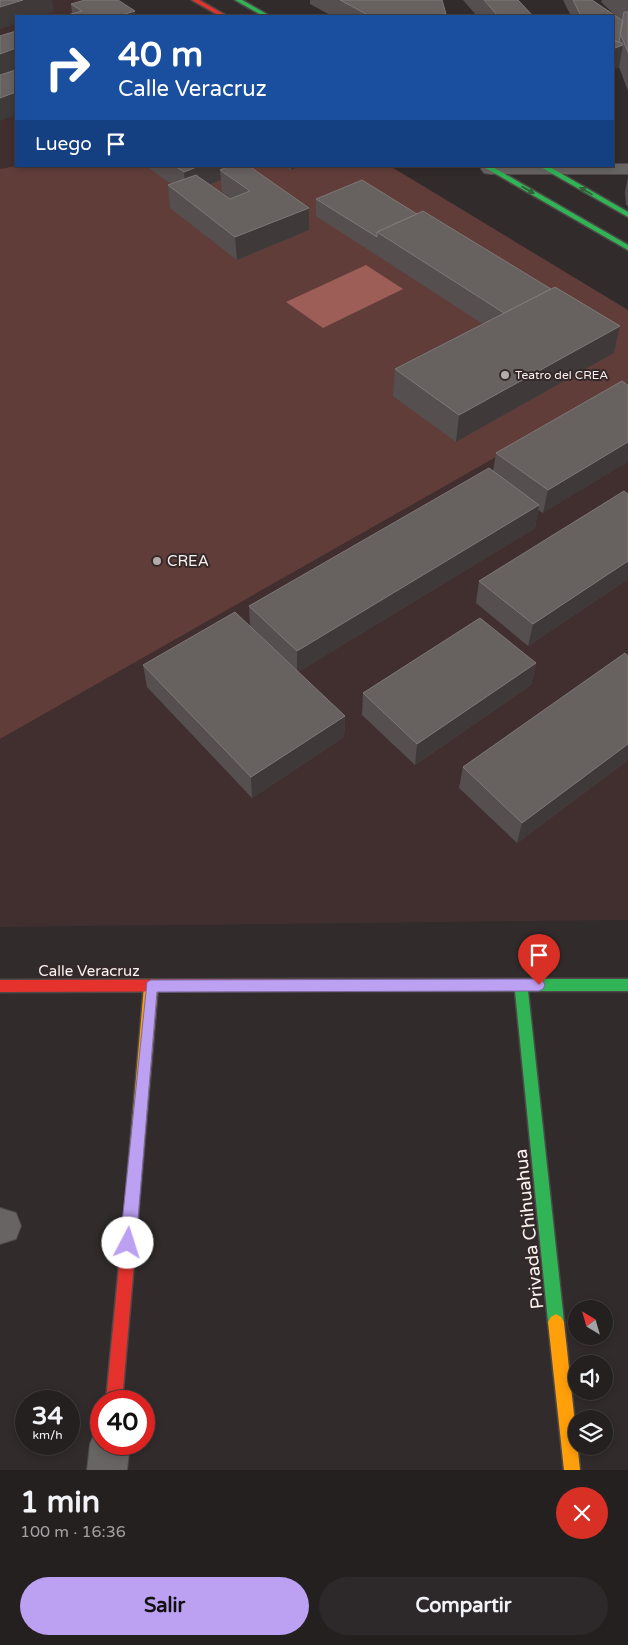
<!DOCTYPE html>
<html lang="es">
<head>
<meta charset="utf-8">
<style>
	body { margin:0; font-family:"Varela Round",sans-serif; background:#2d2829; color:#f1f3f6; height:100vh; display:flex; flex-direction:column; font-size:19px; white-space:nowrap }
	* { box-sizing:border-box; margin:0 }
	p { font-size:16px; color:#a3a3a5 }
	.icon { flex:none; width:28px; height:28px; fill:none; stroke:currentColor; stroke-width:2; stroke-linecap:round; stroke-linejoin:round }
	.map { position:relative; height:1470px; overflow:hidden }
	.drawer { display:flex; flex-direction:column; background:#252020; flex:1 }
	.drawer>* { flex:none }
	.top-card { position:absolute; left:15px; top:15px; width:599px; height:152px; border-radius:0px; box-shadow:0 2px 8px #0003,0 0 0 1px #423e3e; background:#1a4fa0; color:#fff; overflow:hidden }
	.needle { width:32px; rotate:323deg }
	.fabs { position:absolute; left:568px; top:1300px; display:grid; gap:10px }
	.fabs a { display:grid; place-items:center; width:45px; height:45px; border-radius:50%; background:#252020; box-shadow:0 2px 8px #0003,0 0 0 1px #423e3e; font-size:25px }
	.speed { position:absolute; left:15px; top:1390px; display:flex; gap:10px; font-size:25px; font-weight:700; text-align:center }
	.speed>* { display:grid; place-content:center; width:65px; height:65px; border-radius:50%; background:#252020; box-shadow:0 2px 8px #0003,0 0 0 1px #423e3e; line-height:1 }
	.speed small { font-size:12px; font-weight:400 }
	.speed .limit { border:8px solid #d22; background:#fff; color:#111 }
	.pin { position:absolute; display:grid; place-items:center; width:42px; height:42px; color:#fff; margin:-51px -21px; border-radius:50% 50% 50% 0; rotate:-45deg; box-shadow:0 0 5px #0007 }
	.pin .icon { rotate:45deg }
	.me { position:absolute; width:55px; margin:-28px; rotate:5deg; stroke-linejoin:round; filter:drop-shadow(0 0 4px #0008) }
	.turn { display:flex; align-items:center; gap:18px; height:105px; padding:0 20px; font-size:22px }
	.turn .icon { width:65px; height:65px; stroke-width:2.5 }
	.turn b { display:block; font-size:35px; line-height:42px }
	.then { display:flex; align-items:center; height:48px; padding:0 20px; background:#0003; gap:10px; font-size:19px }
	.round { display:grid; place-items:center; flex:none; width:52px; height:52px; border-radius:26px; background:#2d2829 }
	.head { display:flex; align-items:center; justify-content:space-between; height:85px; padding:0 20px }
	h1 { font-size:30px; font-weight:800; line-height:38px }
	.cta { display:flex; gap:10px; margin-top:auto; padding:10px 20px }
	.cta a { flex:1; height:58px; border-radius:30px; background:#bca0f2; color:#111; font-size:20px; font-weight:800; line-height:58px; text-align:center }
	.cta a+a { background:#2d2829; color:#f1f3f6 }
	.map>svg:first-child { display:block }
</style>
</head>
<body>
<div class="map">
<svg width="628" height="1470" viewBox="0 0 628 1470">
	<rect width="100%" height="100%" fill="#312b2b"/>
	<!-- built -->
	<path fill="#402f2e" d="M0,0H113L140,16H16V166L0,169Z
		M628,382V920L0,927V739Z"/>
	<!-- green -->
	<path fill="#613d3a" d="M16,166H390L628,310V382L0,739V169Z"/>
	<!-- water -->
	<path fill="#9d5e58" d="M366,265L403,289L323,328L286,302Z"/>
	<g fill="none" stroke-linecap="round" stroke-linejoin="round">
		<defs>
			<path id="street" d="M612,164H628V174H490L484,173L481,169L483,166H612Z
				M0,1208L16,1213L21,1226L16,1239L0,1244Z
				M101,1428V1444H130L127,1470H87L90,1444L96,1430Z"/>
			<path id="fast" d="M235,0H242L270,16H263Z
				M482,166H491L628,245V250Z
				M539,166H548L628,212V217Z
				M339,979H628V991H528L564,1322L561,1327L556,1330L551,1327L548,1322L515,991H339L334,989L332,985L334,981Z"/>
			<path id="slow" d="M151,980L156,982L158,986L140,1193L138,1198L133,1200L128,1198L126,1193L144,986L146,982Z
				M556,1314L561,1317L564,1322L580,1470H564L548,1322L551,1317Z"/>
			<path id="jam" d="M192,0H199L227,16H220Z
				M339,979L344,981L346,985L344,989L339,991L0,992V980Z
				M133,1186L138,1188L140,1193L122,1401H106L126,1193L128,1188Z"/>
		</defs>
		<!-- street casing -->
		<use href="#street" stroke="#4e4948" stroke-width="2"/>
		<!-- fast casing -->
		<use href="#fast" stroke="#4e4948" stroke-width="3"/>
		<!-- slow casing -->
		<use href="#slow" stroke="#4e4948" stroke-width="3"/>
		<!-- jam casing -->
		<use href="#jam" stroke="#4e4948" stroke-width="3"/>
		<!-- street -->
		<use href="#street" fill="#686464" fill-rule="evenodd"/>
		<!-- fast -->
		<use href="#fast" fill="#30b455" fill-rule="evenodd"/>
		<!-- slow -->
		<use href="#slow" fill="#ff9f0a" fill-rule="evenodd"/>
		<!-- jam -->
		<use href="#jam" fill="#e5322d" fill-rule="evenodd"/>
	</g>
	<!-- wall -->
	<path fill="#55504f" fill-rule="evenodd" d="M310,0H442L446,14V16H332L310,4Z
		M463,0H518L533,16H477Z
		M563,0H592L614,14L601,2L602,0H628V91L619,67L612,69V16H571Z
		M71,4L136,16L72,14Z
		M146,166H249L309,230L237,260L170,208L168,185L171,184ZM221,180L222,192L231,199H230L210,185Z
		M285,166H301L291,170Z
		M628,177V206L626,205L625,192Z
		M316,199L417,214L551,289L620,326L614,353L456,442L393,396L395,369L483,324L316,216Z
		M622,381L543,513L538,510L535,528L298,672L345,716L344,737L252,798L147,687L143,665L250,626L249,606L493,471L496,453Z
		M628,494V579L528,646L476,603L479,581Z
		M628,656V760L517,843L459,788L463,767Z
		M536,663L531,685L415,765L362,715L363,693Z"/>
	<!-- shaded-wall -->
	<path fill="#3f3a39" d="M23,0H52L54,12L41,16H16V24L0,29V7Z
		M135,11L136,16H118Z
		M623,45L619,67L612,69V49Z
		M16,48V71L0,76V54Z
		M16,92V115L0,121V98Z
		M199,166H247L220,170L221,180L186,195L184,172Z
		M291,166H301L291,170Z
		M309,208V230L237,260L235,237Z
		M620,326L614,353L456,442L459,415Z
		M628,442V462L543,513L548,490Z
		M539,505L535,528L297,673V651Z
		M628,561V579L528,646L533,624Z
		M536,663L531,685L415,765L417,744Z
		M345,716L344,737L252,798L251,777Z
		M628,744V760L517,843L522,823Z"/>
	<!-- building -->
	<path fill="#676160" stroke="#7e7877" d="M0,0H23L0,7Z
		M85,0H118L135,11L118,16H64L82,11L71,4Z
		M340,0H442L446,14L413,16H370Z
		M484,0H518L533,16H498Z
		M573,0H592L623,21L619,42L612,40V16H581Z
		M624,12H628V52L620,33Z
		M16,31V48L0,54V36Z
		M612,40L622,43L623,45L612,49Z
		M16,70V92L0,98V75Z
		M175,166H199L184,172Z
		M230,166H249L309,208L235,237L168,185L196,175L230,199L250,191L220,170Z
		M362,180L417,214L377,232V237L316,199Z
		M423,211L551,289L504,313L377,232Z
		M555,287L620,326L459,415L395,369Z
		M622,381L628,385V442L548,490L496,453Z
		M489,468L539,505L297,651L249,606Z
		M624,491L628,494V561L533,624L479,581Z
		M235,612L345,716L251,777L143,665Z
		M480,618L536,663L417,744L363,693Z
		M625,653L628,656V744L522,823L463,767Z"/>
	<!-- one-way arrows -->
	<defs><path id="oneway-solid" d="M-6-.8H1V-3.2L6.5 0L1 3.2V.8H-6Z" transform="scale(1.25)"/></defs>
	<g fill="#32613a">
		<use href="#oneway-solid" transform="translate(528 190) rotate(30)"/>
		<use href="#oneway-solid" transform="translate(586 191) rotate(-150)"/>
	</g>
	<!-- route -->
	<path fill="#bca0f2" stroke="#7a689d" d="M539,979L543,981L545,985L543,989L539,991L157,992L136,1243L133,1248L128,1251L123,1248L120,1243L147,982L151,980Z"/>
	<!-- markers -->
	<g fill="#b2acab" stroke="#342928" stroke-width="2">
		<circle cx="505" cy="375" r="5"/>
		<circle cx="157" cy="561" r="5"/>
	</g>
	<g text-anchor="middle" stroke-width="4" stroke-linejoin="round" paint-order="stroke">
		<!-- far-poi labels -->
		<g font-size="12" fill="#f8f1f0" stroke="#342928" text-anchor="start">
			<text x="515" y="379">Teatro del CREA</text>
		</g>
		<!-- poi labels -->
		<g font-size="15" fill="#f8f1f0" stroke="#342928" text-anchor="start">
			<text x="167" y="566">CREA</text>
		</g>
		<!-- street labels -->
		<g font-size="15" fill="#f8f1f0" stroke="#342928">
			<text x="89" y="976">Calle Veracruz</text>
		</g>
		<!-- near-street labels -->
		<g font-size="18" fill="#f8f1f0" stroke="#342928">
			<text transform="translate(529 1229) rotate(-96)" y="6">Privada Chihuahua</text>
		</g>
	</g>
</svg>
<div class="fabs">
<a><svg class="needle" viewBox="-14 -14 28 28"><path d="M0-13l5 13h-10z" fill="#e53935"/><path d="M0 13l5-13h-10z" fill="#a3a3a5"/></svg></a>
<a><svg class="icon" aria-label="sound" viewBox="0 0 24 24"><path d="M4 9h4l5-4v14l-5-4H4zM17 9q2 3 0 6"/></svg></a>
<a><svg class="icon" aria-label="layers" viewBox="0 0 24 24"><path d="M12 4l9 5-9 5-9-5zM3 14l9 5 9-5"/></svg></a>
</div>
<div class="speed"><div>34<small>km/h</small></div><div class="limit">40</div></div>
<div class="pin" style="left:539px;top:985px;background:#d93025"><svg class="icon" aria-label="arrive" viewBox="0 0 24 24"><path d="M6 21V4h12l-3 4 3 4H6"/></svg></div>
<svg class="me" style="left:128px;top:1243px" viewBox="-20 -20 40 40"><circle r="19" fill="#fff"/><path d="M0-13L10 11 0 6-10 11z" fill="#bca0f2"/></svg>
<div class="top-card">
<div class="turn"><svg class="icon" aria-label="right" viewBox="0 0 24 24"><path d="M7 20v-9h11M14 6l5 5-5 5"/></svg><div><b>40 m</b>Calle Veracruz</div></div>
<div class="then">Luego<svg class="icon" aria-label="arrive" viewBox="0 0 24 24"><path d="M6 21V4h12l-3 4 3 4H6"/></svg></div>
</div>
</div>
<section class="drawer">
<div class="head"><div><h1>1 min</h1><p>100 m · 16:36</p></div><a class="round" style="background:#d93025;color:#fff"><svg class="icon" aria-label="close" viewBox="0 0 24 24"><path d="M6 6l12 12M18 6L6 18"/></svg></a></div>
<div class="cta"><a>Salir</a><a>Compartir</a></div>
</section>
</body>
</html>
